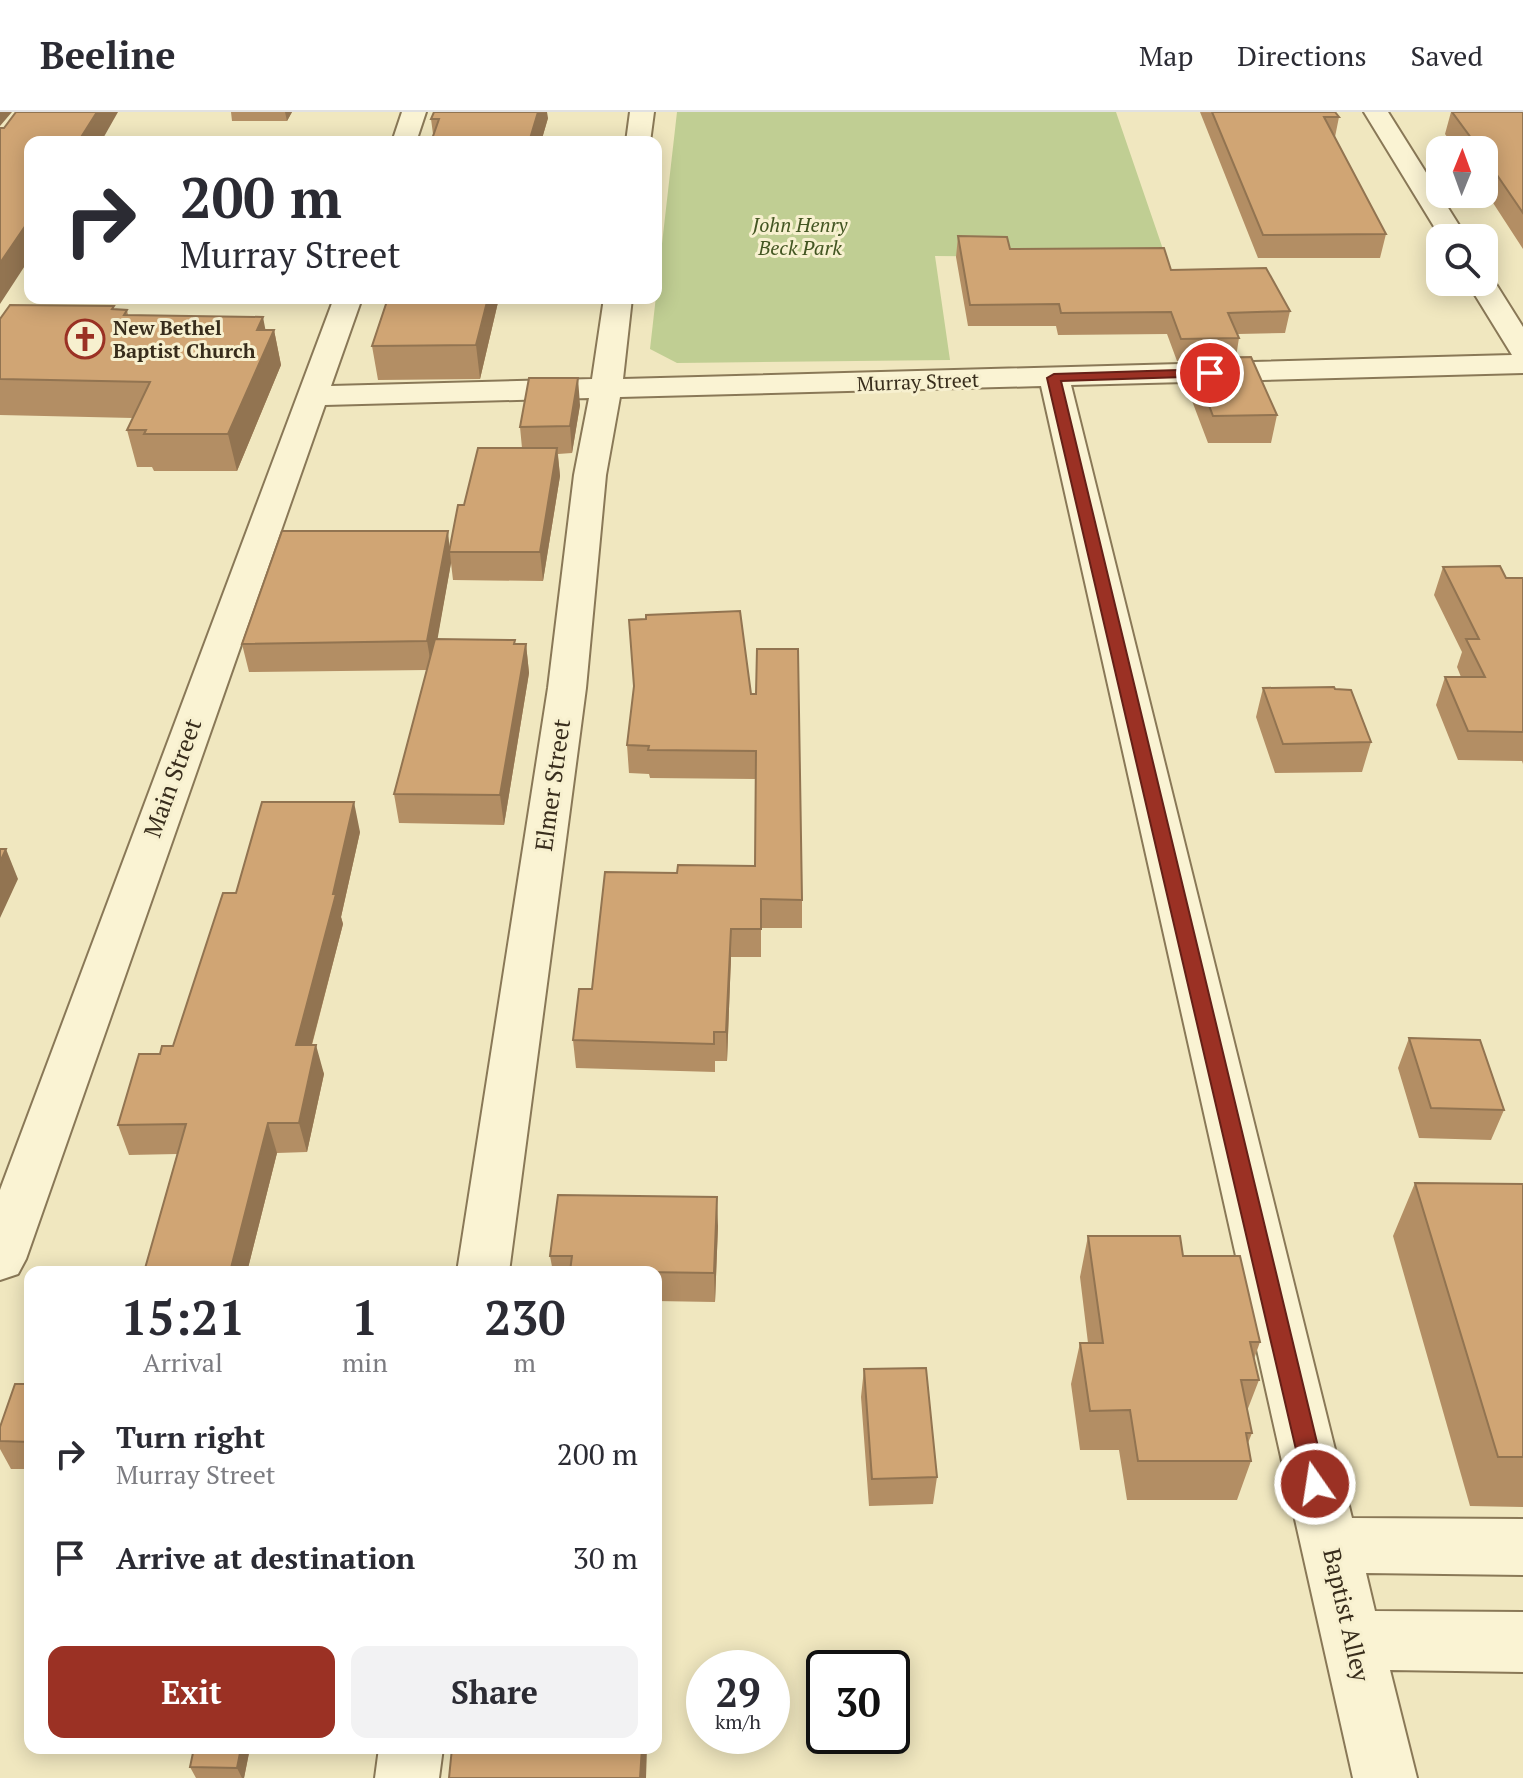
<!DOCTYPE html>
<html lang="en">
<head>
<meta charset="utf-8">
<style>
	body { margin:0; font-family:"PT Serif",serif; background:#f2f2f3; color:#2b2b33; height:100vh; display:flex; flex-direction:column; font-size:30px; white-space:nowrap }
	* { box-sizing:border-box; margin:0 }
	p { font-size:26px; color:#7c7c81 }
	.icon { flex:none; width:44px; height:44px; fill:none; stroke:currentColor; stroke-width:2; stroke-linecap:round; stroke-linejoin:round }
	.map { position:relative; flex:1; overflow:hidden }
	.panel { position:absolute; left:24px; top:1154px; width:638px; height:488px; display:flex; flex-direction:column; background:#fff; border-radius:16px; box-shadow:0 4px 20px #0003 }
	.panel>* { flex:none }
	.hud { position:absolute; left:24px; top:24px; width:638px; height:168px; border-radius:16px; box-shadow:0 4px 20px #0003; background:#fff; color:#2b2b33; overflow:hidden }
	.needle { width:52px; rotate:1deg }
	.tools { position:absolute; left:1426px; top:24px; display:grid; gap:16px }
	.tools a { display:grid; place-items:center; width:72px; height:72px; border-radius:16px; background:#fff; box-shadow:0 4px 20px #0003; font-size:40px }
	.speed { position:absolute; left:686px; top:1538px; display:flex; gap:16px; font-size:40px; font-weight:700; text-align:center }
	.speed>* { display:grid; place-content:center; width:104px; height:104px; border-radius:50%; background:#fff; box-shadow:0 4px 20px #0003; line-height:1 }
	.speed small { font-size:20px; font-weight:400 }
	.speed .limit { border:4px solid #111; border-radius:12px; background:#fff; color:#111 }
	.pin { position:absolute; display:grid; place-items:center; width:68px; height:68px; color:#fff; margin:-34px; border:4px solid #fff; border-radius:50%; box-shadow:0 2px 8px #0007 }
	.me { position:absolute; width:88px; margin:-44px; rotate:347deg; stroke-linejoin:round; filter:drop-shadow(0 0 6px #0008) }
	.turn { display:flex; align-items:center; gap:28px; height:168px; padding:0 24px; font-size:36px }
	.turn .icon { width:104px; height:104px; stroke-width:2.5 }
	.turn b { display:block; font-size:56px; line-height:68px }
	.eta { display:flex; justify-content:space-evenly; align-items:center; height:136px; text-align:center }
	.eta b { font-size:48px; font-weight:800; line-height:56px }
	.primary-button { display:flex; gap:16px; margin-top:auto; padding:16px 24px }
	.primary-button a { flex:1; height:92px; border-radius:16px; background:#9b3124; color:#fff; font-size:32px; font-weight:800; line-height:92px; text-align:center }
	.primary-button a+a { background:#f2f2f3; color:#2b2b33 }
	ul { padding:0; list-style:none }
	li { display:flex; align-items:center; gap:24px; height:104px; padding:0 24px }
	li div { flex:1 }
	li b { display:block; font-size:30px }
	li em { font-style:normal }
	header { display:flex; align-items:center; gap:48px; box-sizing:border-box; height:112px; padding:0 40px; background:#fff; border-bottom:2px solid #e1e1e2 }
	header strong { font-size:38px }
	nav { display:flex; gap:44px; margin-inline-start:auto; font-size:28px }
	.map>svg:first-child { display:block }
</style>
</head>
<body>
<header>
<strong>Beeline</strong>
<nav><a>Map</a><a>Directions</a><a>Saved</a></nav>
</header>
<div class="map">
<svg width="1523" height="1666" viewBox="0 0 1523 1666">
	<rect width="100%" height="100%" fill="#f0e7bf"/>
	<!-- green -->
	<path fill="#c0ce93" d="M677,0H1116L1166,146L935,144L950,248L677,251L650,237Z"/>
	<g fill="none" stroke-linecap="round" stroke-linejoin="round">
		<defs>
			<path id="minor" d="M402,0H426L416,30H392Z
				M630,0H654L650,30H626Z
				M1364,0H1388L1467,126H1441Z
				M1484,162L1491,164L1523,215V261L1071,273L1352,1406L1523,1407V1463L1366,1461L1375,1499L1523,1500V1560L1390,1558L1417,1666H1353L1041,274L620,285L606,363L586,576L509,1160H457L548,576L574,363L589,286L325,293L26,1147L18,1162L0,1168V1078L334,186H362L331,274L592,267L604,186H632L623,267L1512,243L1467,170H1484Z
				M379,1636H443L439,1666H375Z"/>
		</defs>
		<!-- minor casing -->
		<use href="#minor" stroke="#897857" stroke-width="4"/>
		<!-- minor -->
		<use href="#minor" fill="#faf3d3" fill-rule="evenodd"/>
	</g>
	<!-- wall -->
	<path fill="#b38e64" d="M231,0H292L287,9H232Z
		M1200,0H1335L1339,5L1335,25L1386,122L1380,146H1258Z
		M1451,0H1523V137L1484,77V38H1456L1445,22Z
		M548,6L541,30H431L433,22L431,7Z
		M958,124L1010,137L1171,158L1290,199L1285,221L1238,222L1239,226L1236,245L1277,303L1271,331H1208L1186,273L1191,249H1177L1167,222L1058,223L1056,214H968L956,145Z
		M388,186H499L480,267L378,268L372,234Z
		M115,198H127L128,203L274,218L281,253L237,359H154L152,355H137L127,318L133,306L0,303V207Z
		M580,293L572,341L558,342L560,364L543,469L453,468L451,451L437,527L526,532L529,561L504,713L399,711L394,682L427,558L249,560L242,532L450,436L464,393L522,336L520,315Z
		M1443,455L1506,466H1523V652L1522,649L1458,648L1436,593L1445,565H1461L1457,555L1462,540L1434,483Z
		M1263,576L1371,630L1362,660L1275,661L1256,605Z
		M751,582L802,788V816H761V845H731L727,949H715V960L576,956L573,928L592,877L677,761L755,754V667L650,666L649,662L629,661L627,633Z
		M360,720L341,805L343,812L312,933L324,962L307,1040L277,1041L247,1160H144L177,1042L129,1043L118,1013L160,942L173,934L236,781Z
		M1409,926L1504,998L1491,1028L1419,1026L1398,956Z
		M1415,1071L1523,1072V1395L1470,1394L1393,1124Z
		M718,1114L715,1190L656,1189V1160H553L550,1144Z
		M1088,1124L1183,1144L1260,1230L1254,1247L1259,1268L1247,1299L1252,1321L1248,1331L1251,1349L1237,1388H1127L1119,1338H1080L1071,1272L1080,1231H1088L1080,1165Z
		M864,1257L937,1365L933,1392L869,1394L861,1285Z
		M30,1272V1357H11L0,1337V1315Z
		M194,1636H250L244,1666H196L190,1655Z"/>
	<!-- shaded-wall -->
	<path fill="#927451" d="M0,0H12L0,14Z
		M97,0H118L101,30H78Z
		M285,0H292L287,9Z
		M538,0H547L548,6L541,30H529Z
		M30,107V146L0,192V151Z
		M488,186H499L480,267L476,233Z
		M263,205L268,231L274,218L281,253L237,359L228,322L257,218Z
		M578,266L580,293L572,341L570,314Z
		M557,336L560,364L543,469L540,440Z
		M448,419L451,451L432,558L427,529Z
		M526,532L529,561L504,713L500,683Z
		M354,690L360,720L341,805L343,812L304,962L296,933Z
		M6,737L18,767L0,806V750Z
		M731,817V845L727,949L726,920Z
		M316,933L324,962L307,1040L299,1011Z
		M268,1011L277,1041L247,1160H230Z
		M717,1085L718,1114L715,1190L714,1161Z
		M241,1636H250L244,1666H242L237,1656Z
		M642,1636H647L646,1666H640Z"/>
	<!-- building -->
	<path fill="#d0a574" stroke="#927451" stroke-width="2" d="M16,0H97L78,30H30V107L0,151V16H4Z
		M434,0H538L529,30H431L439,7H431Z
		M1212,0H1335L1339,5H1324L1386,122L1263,123Z
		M1452,0H1523V101L1484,44V38H1480Z
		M958,124L1007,125L1010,137L1164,136L1171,158L1266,156L1290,199L1228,201L1239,226L1181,227L1171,200L1061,201L1059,192L970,193Z
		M388,186H488L476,233L372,234Z
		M10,193L114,194L112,197L127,198L124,203L263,205L257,218H274L228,322H144L146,318H127L150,270L0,267V207Z
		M1251,245L1277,303L1213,304L1191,246Z
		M529,266H578L570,314L520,315Z
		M478,336H557L540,440H449L458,393H464Z
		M282,419H448L427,529L242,532Z
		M1500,454L1506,466H1523V620L1468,619L1445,565H1485L1466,527H1479L1443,455Z
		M740,499L751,582H756L757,537H798L802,788L761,787V817H731L726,920H714V932L573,928L579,877H592L605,760L677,761L678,753L755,754L756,639L648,638L649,634L627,633L634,574L629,508L646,507V503Z
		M435,527L515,528L514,532H526L500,683L394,682Z
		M1334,575L1335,577L1351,578L1371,630L1283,632L1263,576Z
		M262,690H354L333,782H336L296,933H316L299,1011H268L230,1160H144L186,1012L118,1013L139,942H160L162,934H173L223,781H236Z
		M0,737H6L0,750Z
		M1409,926L1480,928L1504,998L1431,996Z
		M1415,1071L1523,1072V1345H1498Z
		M558,1083L717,1085L714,1161L570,1159L572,1144H550Z
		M1088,1124H1180L1183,1144H1240L1260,1230H1250L1259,1268H1241L1252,1321H1246L1251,1349H1138L1130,1298L1090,1299L1080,1231H1103Z
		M926,1256L937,1365L872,1367L864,1257Z
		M15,1272H30V1330L0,1329V1315Z
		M194,1636H241L237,1656L190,1655Z
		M452,1636H642L640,1666H449Z"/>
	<!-- route -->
	<path fill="#9b3124" stroke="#652017" stroke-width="2" d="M1210,257L1214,258V264L1061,269L1327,1372L1324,1379L1315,1383L1307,1379L1304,1372L1047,266L1054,262Z"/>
	<!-- icons -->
	<defs>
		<symbol id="church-ring" viewBox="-11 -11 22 22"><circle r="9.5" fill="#f7f0cf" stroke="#9b3124" stroke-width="1.5"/><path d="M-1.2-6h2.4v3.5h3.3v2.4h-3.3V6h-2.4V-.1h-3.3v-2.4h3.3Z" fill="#9b3124"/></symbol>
	</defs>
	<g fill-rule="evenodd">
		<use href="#church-ring" x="63" y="205" width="44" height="44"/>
	</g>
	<g text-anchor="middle" stroke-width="6" stroke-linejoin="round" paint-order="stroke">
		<!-- far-park labels -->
		<g font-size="20" font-style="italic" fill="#435622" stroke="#f7f0cf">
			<text x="800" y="120">John Henry<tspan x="800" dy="23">Beck Park</tspan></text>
		</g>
		<!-- far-poi labels -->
		<g font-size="20" font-weight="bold" fill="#382d1c" stroke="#f7f0cf" text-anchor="start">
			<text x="113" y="223">New Bethel<tspan x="113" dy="23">Baptist Church</tspan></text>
		</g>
		<!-- far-street labels -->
		<g font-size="20" fill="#382d1c" stroke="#f7f0cf">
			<text transform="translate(918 270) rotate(-2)" y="7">Murray Street</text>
		</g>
		<!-- street labels -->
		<g font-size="24" fill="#382d1c" stroke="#f7f0cf">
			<text transform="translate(173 666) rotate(-70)" y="8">Main Street</text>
			<text transform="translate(553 673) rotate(-82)" y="8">Elmer Street</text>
			<text transform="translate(1346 1503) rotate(77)" y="8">Baptist Alley</text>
		</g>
	</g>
</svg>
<div class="tools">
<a><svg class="needle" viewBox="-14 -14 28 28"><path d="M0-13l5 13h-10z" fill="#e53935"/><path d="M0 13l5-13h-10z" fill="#7c7c81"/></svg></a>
<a><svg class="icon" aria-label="search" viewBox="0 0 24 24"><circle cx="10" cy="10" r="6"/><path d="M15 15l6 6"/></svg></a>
</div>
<div class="speed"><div>29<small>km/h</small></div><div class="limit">30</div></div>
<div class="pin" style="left:1210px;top:261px;background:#d93025"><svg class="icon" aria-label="arrive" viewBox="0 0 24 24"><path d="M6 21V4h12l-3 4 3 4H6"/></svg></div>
<svg class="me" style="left:1315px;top:1372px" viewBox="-20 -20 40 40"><circle r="17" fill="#9b3124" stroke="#fff" stroke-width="3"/><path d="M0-11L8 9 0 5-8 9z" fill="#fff"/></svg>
<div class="hud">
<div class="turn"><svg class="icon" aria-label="right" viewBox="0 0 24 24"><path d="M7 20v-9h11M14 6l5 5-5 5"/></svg><div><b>200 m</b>Murray Street</div></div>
</div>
<section class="panel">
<div class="eta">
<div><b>15:21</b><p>Arrival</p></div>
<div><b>1</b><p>min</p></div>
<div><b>230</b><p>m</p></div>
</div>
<ul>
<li><svg class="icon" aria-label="right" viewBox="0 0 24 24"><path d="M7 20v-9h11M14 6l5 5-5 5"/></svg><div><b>Turn right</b><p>Murray Street</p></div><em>200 m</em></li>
<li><svg class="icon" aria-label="arrive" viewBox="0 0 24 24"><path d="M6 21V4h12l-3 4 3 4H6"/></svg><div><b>Arrive at destination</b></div><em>30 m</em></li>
</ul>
<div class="primary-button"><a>Exit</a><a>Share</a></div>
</section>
</div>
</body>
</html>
